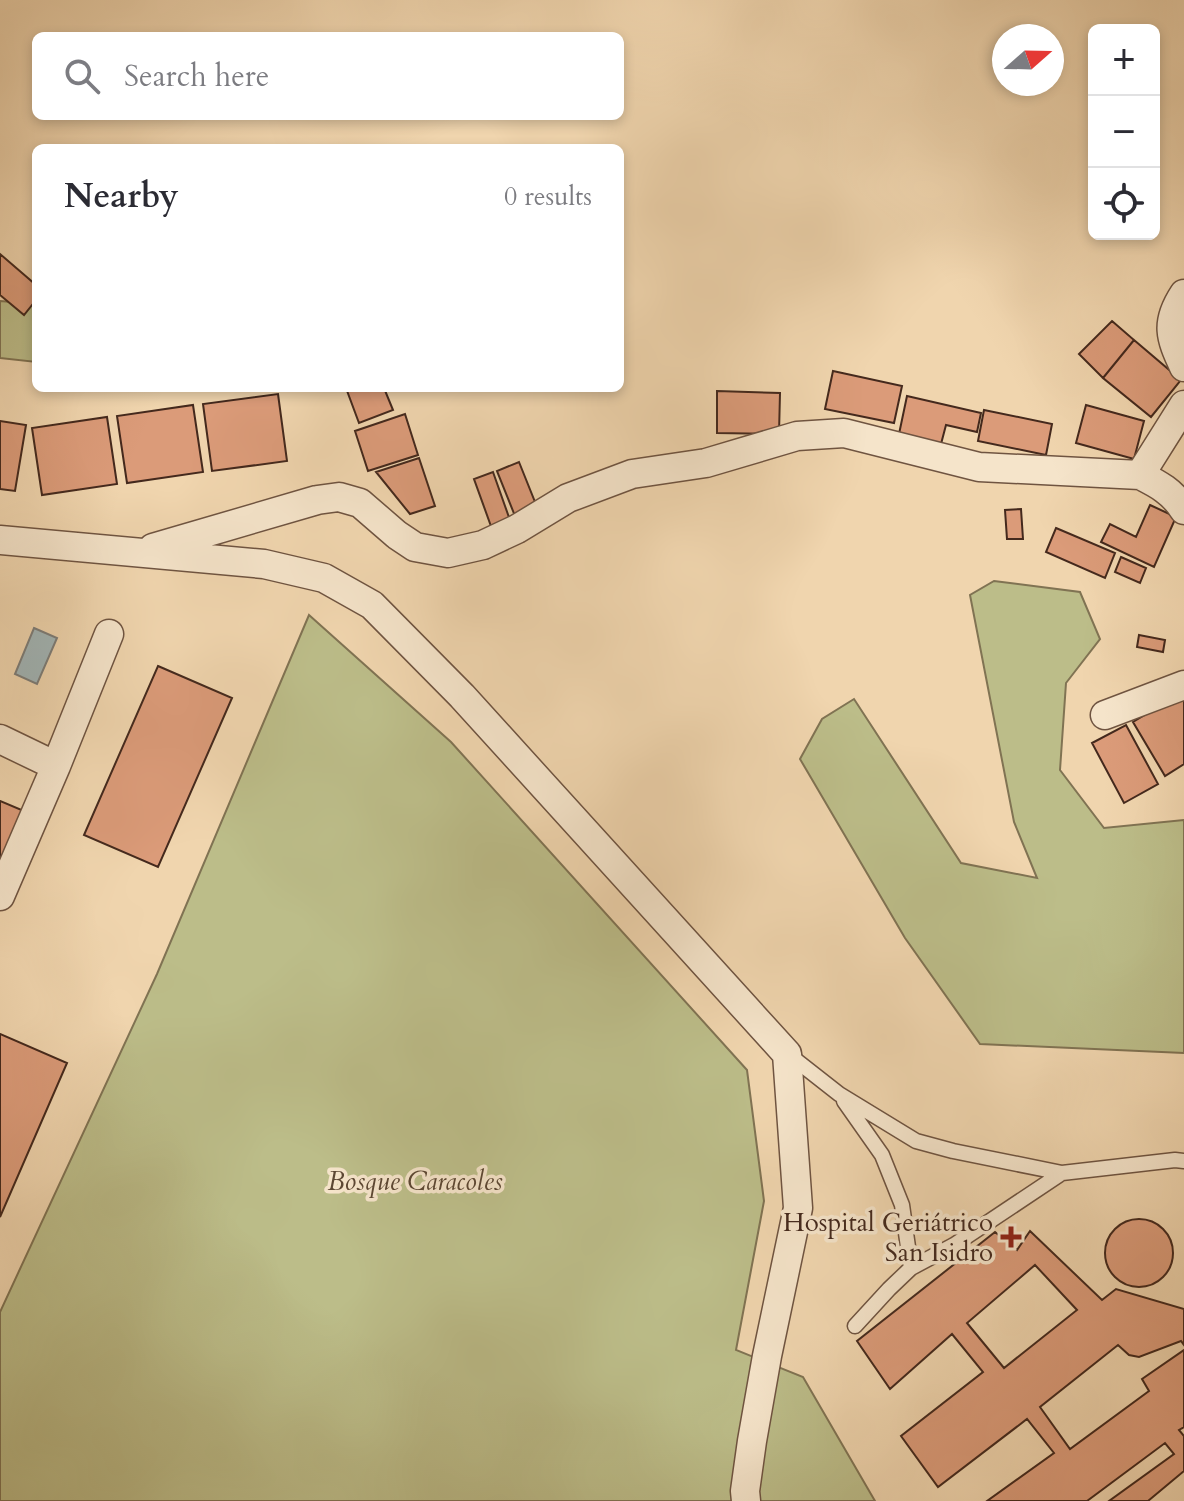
<!DOCTYPE html>
<meta charset="utf-8">
<style>
:root{--surface:#fff;--page:#f2f2f3;--text:#2b2b33;--muted:#7c7c81;--line:#e1e1e2}
body{margin:0;font-family:Cardo,serif;background:var(--page);color:var(--text)}
.controls{position:absolute;right:24px;top:24px;display:grid;overflow:hidden;border-radius:12px;box-shadow:0 4px 12px #0003}
.controls button{width:72px;height:72px;display:grid;place-items:center;padding:0;border:0;border-bottom:2px solid var(--line);background:var(--surface);color:var(--text);font:40px sans-serif}
.compass{position:absolute;left:992px;top:24px;width:72px;height:72px;border-radius:50%;background:var(--surface);box-shadow:0 4px 12px #0003;rotate:70deg}
.list{margin:0;padding:0;list-style:none}
h2{display:flex;justify-content:space-between;align-items:center;height:104px;margin:0;padding:0 32px;font-size:34px}
h2 small{font-size:26px;font-weight:400;color:var(--muted)}
.icon{flex:none;width:44px;height:44px;fill:none;stroke:currentColor;stroke-width:2;stroke-linecap:round;stroke-linejoin:round}
.map{position:relative;flex:none;width:1184px;height:1501px;overflow:hidden}
.search{position:absolute;background:var(--surface);box-shadow:0 4px 12px #0003;left:32px;top:32px;width:592px;height:88px;display:flex;align-items:center;gap:20px;box-sizing:border-box;padding:0 28px;border-radius:12px;color:var(--muted);font-size:30px}
.panel{position:absolute;background:var(--surface);box-shadow:0 4px 12px #0003;left:32px;top:144px;width:592px;height:248px;border-radius:12px}
.map>svg:first-child{display:block}
.green{fill:#bcbd89;stroke:#807353;stroke-width:2}
.water{fill:#a1b5b7;stroke:#7c7d79;stroke-width:2}
.building{fill:#db9b79;stroke:#44291d;stroke-width:2;fill-rule:evenodd}
.lines{fill:none;stroke-linecap:round;stroke-linejoin:round}
.lane-casing{stroke:#6f5441;stroke-width:17}
.street-casing{stroke:#6f5441;stroke-width:31}
.lane{stroke:#f5e4ca;stroke-width:14}
.street{stroke:#f5e4ca;stroke-width:28}
.poi-dot{fill:#8f2418;stroke:#f5e4ca;stroke-width:3}
.labels{text-anchor:middle;stroke-width:7;stroke-linejoin:round;paint-order:stroke}
.park-label{font-size:26px;font-style:italic;fill:#5c4733;stroke:#f5e4ca}
.poi-label{font-size:26px;fill:#44291d;stroke:#f5e4ca;text-anchor:end}
</style>
<div class="map">
<svg width="1184" height="1501" viewBox="0 0 1184 1501">
<rect width="100%" height="100%" fill="#f0d5ae"/>
<filter id="stains"><feTurbulence type="fractalNoise" baseFrequency=".0025" numOctaves="4"/><feColorMatrix values="0 0 0 0 .2 0 0 0 0 .09 0 0 0 0 .02 0 0 0 .5 -.17"/></filter>
<radialGradient id="worn" r=".72"><stop offset=".6" stop-color="#630" stop-opacity="0"/><stop offset="1" stop-color="#630" stop-opacity=".3"/></radialGradient>
<path class="green" d="M0 301 36 304V362L0 358Z
M994 581 1080 592 1100 639 1066 683 1060 770 1104 828 1184 820V1053L980 1044 905 938 800 759 822 719 854 699 961 863 1037 878 1014 822 970 595Z
M309 615 451 742 747 1070 764 1201 736 1350 803 1377 875 1501H0V1312L157 974Z"/>
<path class="water" d="M34 628 57 638 37 684 15 674Z"/>
<path class="building" d="M0 254 36 285V300L24 315 0 295Z
M1112 321 1134 340 1103 378 1079 354Z
M1134 340 1181 380 1151 417 1103 378Z
M833 371 902 386 894 423 825 409Z
M346 388H384L393 410 359 423Z
M717 391 780 393 779 434 717 433Z
M278 394 287 461 212 471 203 404Z
M907 396 981 413 977 432 946 425 941 444 899 434Z
M193 405 203 472 127 483 117 416Z
M1086 405 1144 421 1134 459 1076 443Z
M984 410 1052 424 1046 455 978 441Z
M405 414 418 455 368 471 355 431Z
M107 417 117 484 42 495 32 428Z
M0 421 26 425 15 491 0 489Z
M419 458 435 506 410 514 376 472Z
M519 462 537 507 515 516 497 471Z
M493 472 511 523 492 529 474 479Z
M1150 505 1176 517 1154 567 1101 542 1110 524 1136 537Z
M1021 509 1023 539H1007L1005 510Z
M1056 528 1115 553 1105 578 1046 552Z
M1121 557 1146 568 1140 583 1115 572Z
M1139 635 1165 640 1163 652 1137 647Z
M158 666 232 698 158 867 84 835Z
M1181 693 1184 699V764L1165 776 1133 722Z
M1126 725 1158 784 1124 803 1092 743Z
M0 801 24 811 0 867Z
M0 1034 67 1063 0 1217Z
M1105 1253a34 34 0 1 1 68 0a34 34 0 1 1-68 0Z
M1030 1231 1102 1300 1116 1289 1184 1309V1345L1181 1341 1139 1357 1129 1355 1118 1345 1040 1407 1070 1449 1149 1391 1142 1379 1184 1350V1427L1179 1430 1184 1436V1471L1148 1501H1109L1174 1454 1165 1443 1087 1501H987L1054 1453 1027 1419 938 1487 901 1436 983 1372 952 1334 890 1389 857 1341 995 1232 1017 1250ZM1035 1265 1077 1310 1004 1368 967 1323Z"/>
<g class="lines">
<defs>
<path id="lane" d="M788 1054 839 1094 916 1141 953 1151 1062 1173 1175 1160 1184 1161
M844 1101 882 1155 902 1205 911 1268 889 1289 855 1326
M911 1268 954 1245 1062 1173"/>
<path id="street" d="M1184 294C1165 323 1170 337 1184 367
M1140 475 1184 405
M0 540 264 564 324 578 372 605 462 696 787 1054 798 1208 767 1356 752 1441 745 1491 746 1501
M153 548 317 500 339 497 360 503 397 535 415 547 448 553 483 545 517 529 568 498 632 474 706 463 797 436 844 433 979 467 1140 475C1158 484 1173 492 1184 510
M1105 715 1184 685
M0 739 56 766
M0 896 56 766 109 634"/>
</defs>
<use href="#lane" class="lane-casing"/>
<use href="#street" class="street-casing"/>
<use href="#lane" class="lane"/>
<use href="#street" class="street"/>
</g>
<path class="poi-dot" d="M1007 1225h8v8h8v8h-8v8h-8v-8h-8v-8h8z"/>
<g class="labels">
<g class="park-label">
<text x="415" y="1190">Bosque Caracoles</text>
</g>
<g class="poi-label">
<text x="993" y="1231">Hospital Geriátrico<tspan x="993" dy="30">San Isidro</tspan></text>
</g>
</g>
<rect width="100%" height="100%" filter="url(#stains)"/>
<rect width="100%" height="100%" fill="url(#worn)"/>
</svg>
<div class="controls">
<button>+</button>
<button>−</button>
<button><svg class="icon" aria-label="locate" viewBox="0 0 24 24"><circle cx="12" cy="12" r="6"/><path d="M12 2v4M12 18v4M2 12h4M18 12h4"/></svg></button>
</div>
<svg class="compass" viewBox="-18 -18 36 36"><path d="M0-13l5 13h-10z" fill="#e53935"/><path d="M0 13l5-13h-10z" fill="#7c7c81"/></svg>
<div class="search"><svg class="icon" aria-label="search" viewBox="0 0 24 24"><circle cx="10" cy="10" r="6"/><path d="M15 15l6 6"/></svg>Search here</div>
<section class="panel">
<h2>Nearby<small>0 results</small></h2>
<ul class="list">
</ul>
</section>
</div>
